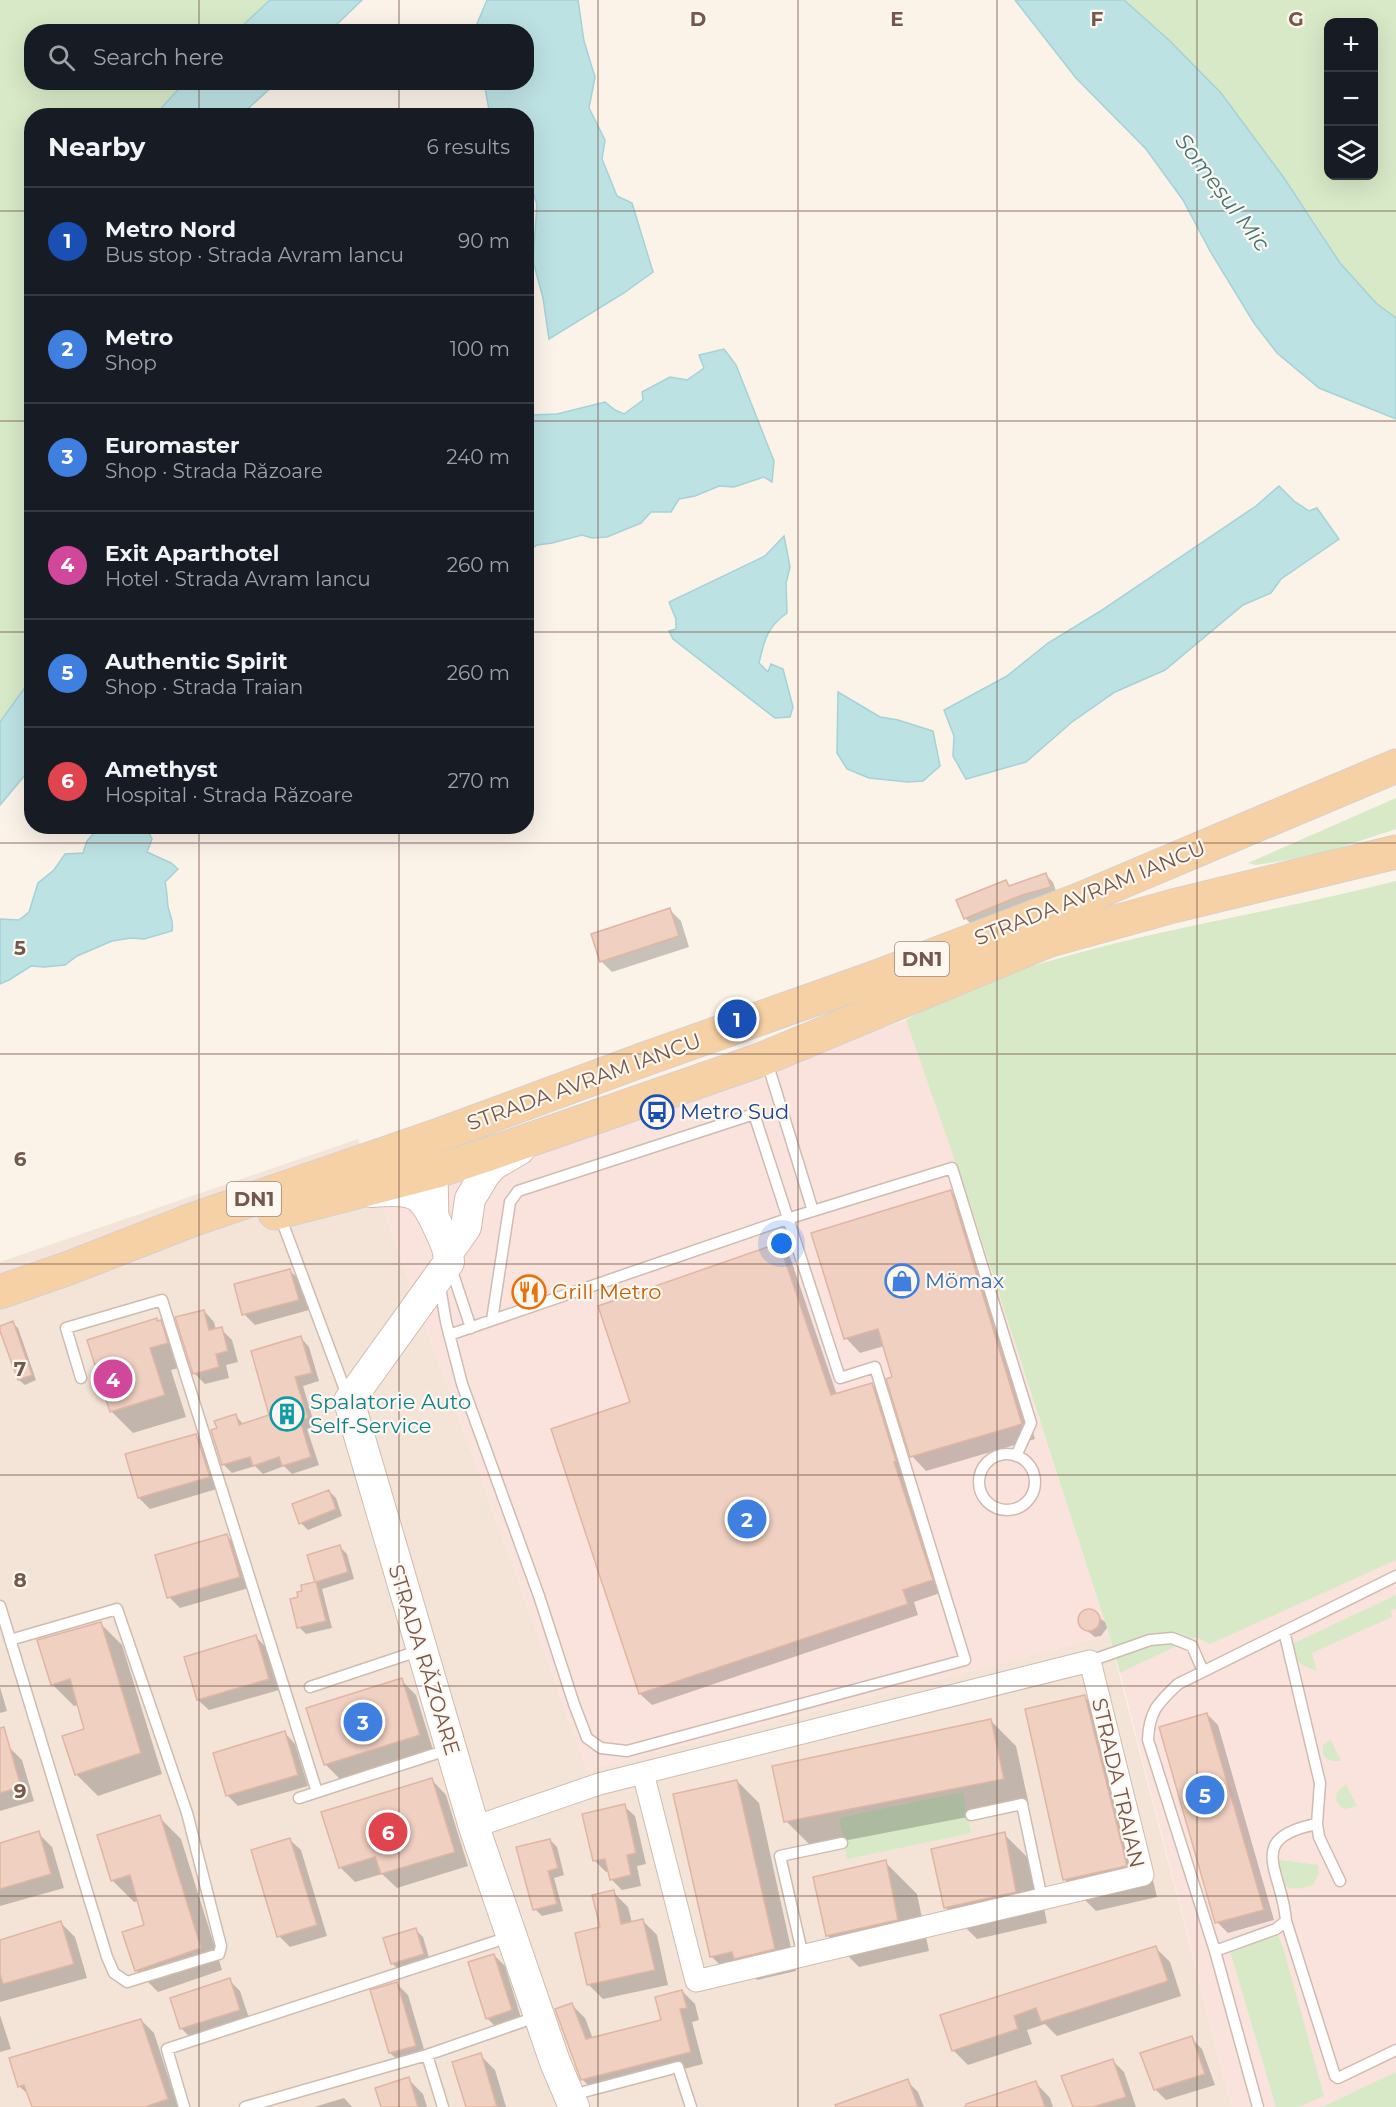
<!DOCTYPE html>
<meta charset="utf-8">
<style>
:root{--surface:#171b24;--page:#242831;--text:#f1f3f6;--muted:#9ea1a6;--line:#363941;--accent:#0b8043}
body{margin:0;font-family:Montserrat,sans-serif;background:var(--page);color:var(--text)}
.controls{position:absolute;right:18px;top:18px;display:grid;overflow:hidden;border-radius:12px;box-shadow:0 6px 24px #0002}
.controls button{width:54px;height:54px;display:grid;place-items:center;padding:0;border:0;border-bottom:2px solid var(--line);background:var(--surface);color:var(--text);font:30px sans-serif}
.you{position:absolute;left:782px;top:1244px;width:21px;height:21px;margin:-15px;border:4px solid #fff;border-radius:50%;background:#1a73e8;box-shadow:0 0 0 9px #1a73e833}
.badge{display:grid;place-items:center;width:39px;height:39px;border-radius:50%;background:var(--accent);color:#fff;font-size:20px;font-weight:700}
.pin{position:absolute;translate:-50% -50%;border:3px solid #fff;box-shadow:0 2px 6px #0006}
.list{margin:0;padding:0;list-style:none}
h2{display:flex;justify-content:space-between;align-items:center;height:78px;margin:0;padding:0 24px;font-size:26px}
h2 small{font-size:20px;font-weight:400;color:var(--muted)}
.list li{display:grid;grid-template-columns:39px 1fr auto;gap:18px;align-items:center;box-sizing:border-box;height:108px;padding:0 24px;border-top:2px solid var(--line)}
.list b{display:block;font-size:22px;white-space:nowrap}
.list p{margin:0;font-size:20px;white-space:nowrap;color:var(--muted)}
.list em{font-size:20px;font-style:normal;color:var(--muted)}
.icon{flex:none;width:33px;height:33px;fill:none;stroke:currentColor;stroke-width:2;stroke-linecap:round;stroke-linejoin:round}
.map{position:relative;flex:none;width:1396px;height:2107px;overflow:hidden}
.search{position:absolute;background:var(--surface);box-shadow:0 6px 24px #0002;left:24px;top:24px;width:510px;height:66px;display:flex;align-items:center;gap:15px;box-sizing:border-box;padding:0 21px;border-radius:24px;color:var(--muted);font-size:22px}
.panel{position:absolute;background:var(--surface);box-shadow:0 6px 24px #0002;left:24px;top:108px;width:510px;height:726px;border-radius:24px}
.map>svg:first-child{display:block}
.residential{fill:#f3e4d7}
.commercial{fill:#fbe3dd}
.green{fill:#d8e9c7;fill-rule:evenodd}
.water{fill:#bde2e4;stroke:#a4d2d6;stroke-width:1.5}
.shadow{fill:#0003}
.building{fill:#f0d0c1;stroke:#e1b5a3;stroke-width:1.5}
.lines{fill:none;stroke-linecap:round;stroke-linejoin:round}
.lane-casing{stroke:#cfbcb1;stroke-width:13}
.street-casing{stroke:#cfbcb1;stroke-width:23}
.secondary-casing{stroke:#d2bbaf;stroke-width:32}
.primary-casing{stroke:#d8d0cd;stroke-width:35}
.lane{stroke:#fff;stroke-width:10}
.street{stroke:#fff;stroke-width:21}
.secondary{stroke:#fff;stroke-width:30}
.primary{stroke:#f6d1a5;stroke-width:33}
.grid{fill:none;stroke:#75584d;stroke-width:1.5;stroke-opacity:0.55}
.labels{text-anchor:middle;stroke-width:4.5;stroke-linejoin:round;paint-order:stroke}
.shield{fill:#fef7ef;stroke:#9e887e;stroke-width:1.5}
.shield-label{font-size:20px;font-weight:bold;fill:#75584d}
.street-label{font-size:21px;fill:#75584d;stroke:#fef7ef}
.transit-label{font-size:21px;fill:#164399;stroke:#fef7ef;text-anchor:start}
.shop-label{font-size:21px;fill:#366cbe;stroke:#fef7ef;text-anchor:start}
.food-label{font-size:21px;fill:#c56008;stroke:#fef7ef;text-anchor:start}
.culture-label{font-size:21px;fill:#0d838f;stroke:#fef7ef;text-anchor:start}
.water-label{font-size:22px;font-style:italic;fill:#427578;stroke:#fef7ef}
.grid-label{font-size:20px;text-anchor:middle;font-weight:bold;fill:#75584d;stroke:#fef7ef;stroke-width:4.5;stroke-linejoin:round;paint-order:stroke}
</style>
<div class="map">
<svg width="1396" height="2107" viewBox="0 0 1396 2107">
<rect width="100%" height="100%" fill="#fbf2e8"/>
<path class="residential" d="M358 1139 587 1770 1109 1635 1232 2107H0V1262Z"/>
<path class="commercial" d="M906 1020 918 1043 1109 1635 587 1770 382 1205Z
M1396 1542V2107H1232L1120 1673Z"/>
<path class="green" d="M0 0H270L237 31 32 32V82L184 83 155 115 32 116 31 679 0 722Z
M1124 0H1396V318L1376 303 1340 263 1313 220 1170 41ZM1328 22H1374V176H1328Z
M1396 798V829L1317 855 1256 865 1248 863Z
M1396 881V1560L1210 1644 1196 1637 1120 1673 1111 1641 971 1207 906 1020C955 990 1015 970 1071 955 1178 925 1288 909 1396 881Z
M1396 1595V1609L1391 1610 1392 1617 1312 1653 1317 1671C1302 1666 1291 1661 1294 1643Z
M1330 1740H1331L1341 1761C1329 1762 1321 1759 1323 1745Z
M1346 1784 1357 1806 1346 1809 1341 1807 1336 1800 1337 1792Z
M963 1792 971 1833 847 1859 839 1818Z
M1273 1859 1318 1865 1319 1874 1313 1885C1283 1894 1280 1886 1273 1859Z
M1276 1929 1285 1954 1324 2096 1298 2107H1276L1228 1944Z
M1396 2072V2107H1322Z"/>
<path class="water" d="M270 0H362L330 31H237Z
M487 0H578L584 41 595 77 589 108 605 140 602 159 617 196 632 203 653 272 624 293 549 339 543 298 533 261 537 204 527 176 526 116 490 115 484 83 526 82V32L474 31Z
M1015 0H1124L1170 41 1221 93 1284 178 1340 263 1376 303 1396 318V419L1319 388 1277 353 1254 323 1210 251 1183 200 1146 149 1076 78Z
M184 83V82L276 83 241 115H155Z
M724 349 736 365 774 461 772 482 764 477 734 487 719 486 695 496 679 499 671 512H651L641 523 607 537 592 538 582 535 552 543 537 545 527 552 526 423 532 415 557 414 605 402 615 410 624 414 643 400 642 392 670 377 687 380 704 368 699 355Z
M1279 486 1294 501 1309 511 1317 508 1339 539 1281 579 1271 593 1243 605 1165 670 1115 692 1072 722 1026 762 966 779 953 756 954 736 944 710 1007 676 1048 643 1099 612 1256 506Z
M784 536 790 567 786 583 787 613C767 627 764 641 759 663L768 672 771 664 783 669 793 707 790 717 775 718 673 639 669 631 676 629V619L669 602 765 556Z
M31 679V768L0 805V722Z
M838 692 880 717 898 720 933 731 940 766 923 781 908 782 869 778 847 769 837 753Z
M100 826 146 827 152 839 147 852 171 863 178 869 165 882C167 890 167 898 168 907 170 916 174 921 172 931L144 939 131 938 112 941 77 956 65 965 44 967 31 966 9 980 0 984V919L19 920 29 912 38 883 54 870 65 854 83 853 87 841Z"/>
<path class="shadow" d="M1046 875 1053 882 1057 894 972 925 965 918 1006 881 1011 887Z
M670 910 681 921 689 947 612 972 601 961Z
M950 1191 965 1206 1035 1439 926 1471 912 1456 894 1378 884 1346 860 1353 846 1338Z
M779 1245 790 1257 837 1395 872 1384 883 1396 943 1592 914 1602 918 1615 652 1705 640 1694 553 1430 632 1403Z
M290 1271 301 1281 309 1310 255 1325 244 1314Z
M204 1311 214 1322 216 1330 221 1329 232 1340 238 1362 226 1365 229 1378 205 1384 194 1373Z
M156 1320 182 1344 189 1365 171 1370 186 1417 133 1433 111 1411Z
M13 1323 18 1328 36 1380 25 1385 19 1380 0 1327Z
M301 1338 309 1347 319 1381 303 1386 315 1426 307 1429 319 1465 292 1474 284 1466 263 1474 255 1466 232 1473 223 1464 219 1429 235 1415 244 1425 270 1416Z
M196 1436 207 1446 220 1488 150 1509 139 1498 127 1455Z
M329 1491 336 1498 342 1516 308 1530 301 1523Z
M226 1535 237 1546 249 1588 180 1608 169 1597Z
M340 1547 347 1554 354 1579 322 1589 332 1628 306 1634 299 1627 300 1598 304 1592 303 1586 317 1583 309 1556Z
M1089 1610 1105 1622 1107 1628 1101 1636 1095 1637 1082 1627 1079 1617 1083 1612Z
M100 1623 122 1645 162 1774 98 1796 76 1774 86 1730 79 1705 74 1706 52 1684Z
M256 1637 267 1648 279 1690 209 1710 198 1700Z
M401 1680 416 1695 433 1750 340 1779 325 1764Z
M0 1687 7 1711 0 1713Z
M1085 1697 1117 1729 1157 1897 1096 1911 1064 1879Z
M1207 1714 1218 1725 1274 1920 1228 1933 1217 1922Z
M990 1720 1016 1746 1029 1805 812 1847 786 1821Z
M285 1733 295 1744 308 1786 238 1806 227 1795Z
M8 1746 22 1760 34 1801 0 1811V1749Z
M432 1780 446 1795 468 1866 397 1888 382 1874 355 1882 340 1867Z
M737 1781 759 1803 796 1971 757 1980 752 1974 734 1979 712 1957 675 1795Z
M624 1806 635 1816 646 1864 637 1866 641 1886 622 1890 611 1879 609 1871 606 1872 595 1861Z
M159 1817 181 1839 222 1970 158 1992 136 1970 146 1926 139 1901 134 1902 112 1880Z
M38 1833 52 1847 64 1888 0 1906V1845Z
M1004 1834 1036 1866 1047 1923 977 1939 945 1907Z
M290 1840 301 1850 327 1936 290 1947 279 1936Z
M550 1840 557 1847 564 1875 554 1878 563 1911 542 1916 535 1909Z
M885 1862 917 1894 929 1951 859 1967 827 1935Z
M613 1892 628 1907 632 1923 643 1921 657 1935 668 1985 603 1999 589 1985 577 1934 602 1928Z
M61 1923 75 1937 87 1978 0 2002V1941Z
M416 1930 423 1937 430 1961 399 1970 392 1963Z
M1155 1947 1170 1962 1181 1996 1057 2036 1045 2024 1027 2030 1032 2044 968 2065 953 2050 942 2016Z
M494 1955 505 1966 522 2021 498 2029 487 2018Z
M229 1980 240 1991 250 2021 192 2039 181 2028Z
M397 1984 408 1995 426 2056 401 2063 390 2053Z
M682 1991 695 2004 699 2020 692 2022 703 2064 595 2092 582 2079 572 2005 585 2018 593 2039 663 2021Z
M0 2015 11 2049 0 2052Z
M141 2020 154 2033 178 2107H33L30 2096 19 2086Z
M1191 2038 1202 2049 1215 2085 1166 2100 1155 2089Z
M480 2055 495 2070 506 2107H467Z
M1113 2061 1124 2072 1136 2107H1075Z
M408 2079 423 2094 427 2107H383Z
M907 2081 918 2092 924 2107H871Z
M1036 2083 1050 2098 1053 2107H962Z
M344 2098 352 2107H314Z"/>
<path class="building" d="M1046 873 1051 887 1022 895 964 919 956 900 1006 880 1009 886Z
M670 908 679 936 600 962 591 934Z
M951 1190 1022 1424 910 1457 886 1379 892 1377 878 1329 844 1339 811 1233Z
M779 1243 831 1395 872 1383 896 1461 894 1462 933 1580 903 1590 908 1604 639 1694 551 1429 630 1402 598 1306Z
M290 1269 299 1300 242 1315 234 1284Z
M204 1310 209 1330 222 1327 228 1351 216 1354 219 1367 193 1374 175 1317Z
M157 1318V1321L161 1320 168 1343 150 1348 165 1395 110 1412 87 1340Z
M13 1321 32 1375 18 1380 0 1331V1326Z
M301 1336 312 1373 295 1377 308 1418 300 1420 311 1457 282 1466 279 1457 253 1466 250 1457 222 1465 211 1430 217 1428 214 1421 236 1414 239 1425 269 1415 251 1351Z
M196 1434 210 1477 138 1498 125 1454Z
M329 1490 336 1509 299 1524 292 1504Z
M227 1534 240 1577 167 1598 155 1555Z
M340 1545 348 1572 316 1582 326 1621 297 1628 290 1599 298 1597 297 1592 302 1591 301 1585 315 1582 307 1555Z
M1078 1620a11 11 0 1 1 22 0a11 11 0 1 1-22 0Z
M101 1622 141 1753 75 1775 62 1736 84 1729 70 1679 51 1685 37 1640Z
M256 1635 269 1679 197 1700 184 1657Z
M402 1678 420 1735 324 1765 306 1708Z
M1085 1695 1127 1866 1063 1880 1025 1709Z
M1207 1713 1264 1910 1215 1923 1159 1727Z
M991 1719 1004 1779 784 1822 772 1766Z
M4 1727 21 1787 0 1793V1728Z
M285 1731 298 1775 226 1796 213 1753Z
M432 1778 455 1852 381 1874 375 1857 339 1868 321 1812Z
M737 1780 775 1949 734 1959 732 1952 710 1957 673 1794Z
M625 1804 636 1853 627 1855 631 1875 610 1880 605 1859 593 1861 582 1814Z
M160 1815 201 1948 135 1971 122 1932 144 1925 130 1875 111 1881 97 1835Z
M39 1831 51 1874 0 1889V1843Z
M1005 1832 1016 1892 944 1908 931 1849Z
M290 1838 317 1925 277 1937 251 1850Z
M550 1839 558 1868 548 1871 557 1904 533 1910 516 1847Z
M886 1860 898 1920 826 1936 813 1877Z
M614 1890 621 1924 643 1919 655 1970 587 1985 575 1933 600 1927 592 1895Z
M61 1921 74 1964 3 1984 0 1974V1940Z
M416 1928 424 1954 391 1964 383 1938Z
M1156 1946 1168 1981 1041 2022 1036 2008 1014 2016 1018 2029 952 2051 940 2015Z
M494 1954 512 2010 486 2019 468 1962Z
M230 1978 240 2010 180 2029 170 1998Z
M397 1982 416 2046 389 2053 370 1990Z
M682 1990 687 2008 680 2009 691 2052 581 2080 555 2009 572 2003 586 2039 661 2020 655 1997Z
M141 2019 168 2099 145 2107H32L24 2085 18 2087 9 2058Z
M1192 2036 1205 2074 1154 2090 1140 2053Z
M481 2053 497 2107H466L452 2062Z
M1113 2059 1126 2097 1093 2107H1073L1061 2076Z
M409 2077 418 2107H381L375 2088Z
M908 2079 918 2107H836L835 2105Z
M1036 2081 1045 2107H966V2104Z"/>
<g class="lines">
<defs>
<path id="lane" d="M767 1062 813 1211
M280 1216 348 1398
M451 1268 471 1328
M440 1287 446 1322 462 1384 539 1596 574 1704 587 1738 601 1748 627 1751 965 1660 875 1367 840 1378 754 1114 518 1191 510 1202 492 1320
M449 1335 787 1219 952 1168 1031 1423 1016 1456
M81 1378 66 1328 162 1300 317 1792
M979 1482a28 28 0 1 1 56 0a28 28 0 1 1-56 0Z
M0 1606C35 1723 71 1840 107 1957L114 1973 127 1982 219 1954 221 1946 187 1813 117 1609 10 1640
M1284 1631 1320 1783 1317 1824 1319 1837 1340 1881
M1090 1661 1150 1640 1172 1638 1192 1646 1203 1671
M310 1687 421 1650
M299 1798 450 1749
M971 1815 1022 1804 1042 1899
M1317 1824C1243 1838 1283 1872 1286 1921L1335 2076 1338 2078 1396 2050
M1215 1951 1276 1929 1286 1921
M803 1956 780 1856 842 1843
M427 2055 443 2107
M572 2095 678 2067 691 2107
M184 2107 167 2049 509 1937
M245 2107 427 2055 539 2016
M1258 2107 1215 1951 1148 1740C1149 1711 1158 1703 1178 1684L1396 1576"/>
<path id="street" d="M437 1171 438 1224
M474 1827 599 1784 1090 1661 1143 1875 696 1981 643 1773"/>
<path id="secondary" d="M372 1192C416 1188 423 1192 440 1231 445 1242 449 1250 449 1262L349 1401 474 1827 555 2062 574 2107
M449 1251 466 1227 470 1199 485 1174 493 1165 519 1150"/>
<path id="primary" d="M275 1213 437 1171 486 1155 760 1060 1047 941 1173 906 1396 852
M0 1292 69 1268 192 1220 442 1134 645 1059 871 979 1081 899 1396 766"/>
</defs>
<use href="#lane" class="lane-casing"/>
<use href="#street" class="street-casing"/>
<use href="#secondary" class="secondary-casing"/>
<use href="#primary" class="primary-casing"/>
<use href="#lane" class="lane"/>
<use href="#street" class="street"/>
<use href="#secondary" class="secondary"/>
<use href="#primary" class="primary"/>
</g>
<path class="grid" d="M199 0V32M399 0V32M598 0V2107M798 0V2107M997 0V2107M1197 0V2107M199 82V116M399 82V116M0 211H32M526 211H1396M0 421H32M526 421H1396M0 632H32M526 632H1396M199 826V2107M399 826V2107M0 843H1396M0 1054H1396M0 1264H1396M0 1475H1396M0 1686H1396M0 1896H1396"/>
<defs>
<symbol id="bus-ring" viewBox="-11 -11 22 22"><circle r="9.5" fill="#fef7ef" stroke="#1a4fb4" stroke-width="1.5"/><path d="M-5-6H5V4H4V6H2V4H-2V6H-4V4H-5ZM-3.5-4V0h7V-4ZM-3.5 1.2v1.5H-2V1.2ZM2 1.2v1.5H3.5V1.2Z" fill="#1a4fb4"/></symbol>
<symbol id="shop-ring" viewBox="-11 -11 22 22"><circle r="9.5" fill="#fef7ef" stroke="#3f7fe0" stroke-width="1.5"/><path d="M-5-2.5h2.3a2.7 3.5 0 0 1 5.4 0H5L5.5 6h-11ZM-1.5-2.5h3a1.5 2.3 0 0 0-3 0Z" fill="#3f7fe0"/></symbol>
<symbol id="restaurant-ring" viewBox="-11 -11 22 22"><circle r="9.5" fill="#fef7ef" stroke="#e8710a" stroke-width="1.5"/><path d="M-5-6h1v4h1v-4h1v4h1v-4h1v5L-1.5 .5V6h-2V.5L-5-1ZM5-6V6H3V1.5H1.5Q1.5-4 5-6Z" fill="#e8710a"/></symbol>
<symbol id="building-ring" viewBox="-11 -11 22 22"><circle r="9.5" fill="#fef7ef" stroke="#0f9aa8" stroke-width="1.5"/><path d="M-4-6H4V6H1V3H-1V6H-4ZM-2.5-4.3h1.7v1.8h-1.7ZM.8-4.3h1.7v1.8H.8ZM-2.5-1h1.7V.8h-1.7ZM.8-1h1.7V.8H.8Z" fill="#0f9aa8"/></symbol>
</defs>
<g fill-rule="evenodd">
<use href="#bus-ring" x="638" y="1093" width="38" height="38"/>
<use href="#shop-ring" x="883" y="1262" width="38" height="38"/>
<use href="#restaurant-ring" x="510" y="1273" width="38" height="38"/>
<use href="#building-ring" x="268" y="1395" width="38" height="38"/>
</g>
<g class="labels">
<g class="shield">
<rect x="895" y="942" width="54" height="34" rx="4.5"/>
<rect x="227" y="1182" width="54" height="34" rx="4.5"/>
</g>
<g class="shield-label">
<text x="922" y="966">DN1</text>
<text x="254" y="1206">DN1</text>
</g>
<g class="street-label">
<text transform="translate(1090 893) rotate(-22)" y="7">STRADA AVRAM IANCU</text>
<text transform="translate(584 1082) rotate(-20)" y="7">STRADA AVRAM IANCU</text>
<text transform="translate(424 1660) rotate(73)" y="7">STRADA RĂZOARE</text>
<text transform="translate(1118 1783) rotate(77)" y="7">STRADA TRAIAN</text>
</g>
<g class="transit-label">
<text x="680" y="1119">Metro Sud</text>
</g>
<g class="shop-label">
<text x="925" y="1288">Mömax</text>
</g>
<g class="food-label">
<text x="552" y="1299">Grill Metro</text>
</g>
<g class="culture-label">
<text x="310" y="1409">Spalatorie Auto<tspan x="310" dy="24">Self-Service</tspan></text>
</g>
<g class="water-label">
<text transform="translate(1223 192) rotate(53)" y="8">Someșul Mic</text>
</g>
</g>
<g class="grid-label">
<text x="698" y="26">D</text>
<text x="897" y="26">E</text>
<text x="1097" y="26">F</text>
<text x="1296" y="26">G</text>
<text x="20" y="955">5</text>
<text x="20" y="1166">6</text>
<text x="20" y="1376">7</text>
<text x="20" y="1587">8</text>
<text x="20" y="1798">9</text>
</g>
</svg>
<div class="controls">
<button>+</button>
<button>−</button>
<button><svg class="icon" aria-label="layers" viewBox="0 0 24 24"><path d="M12 4l9 5-9 5-9-5zM3 14l9 5 9-5"/></svg></button>
</div>
<div class="you"></div>
<div class="pin badge" style="left:737px;top:1019px;background:#1a4fb4">1</div>
<div class="pin badge" style="left:747px;top:1519px;background:#3f7fe0">2</div>
<div class="pin badge" style="left:363px;top:1722px;background:#3f7fe0">3</div>
<div class="pin badge" style="left:113px;top:1379px;background:#d1479c">4</div>
<div class="pin badge" style="left:1205px;top:1795px;background:#3f7fe0">5</div>
<div class="pin badge" style="left:388px;top:1832px;background:#e0444e">6</div>
<div class="search"><svg class="icon" aria-label="search" viewBox="0 0 24 24"><circle cx="10" cy="10" r="6"/><path d="M15 15l6 6"/></svg>Search here</div>
<section class="panel">
<h2>Nearby<small>6 results</small></h2>
<ul class="list">
<li><span class="badge" style="background:#1a4fb4">1</span><div><b>Metro Nord</b><p>Bus stop · Strada Avram Iancu</p></div><em>90 m</em></li>
<li><span class="badge" style="background:#3f7fe0">2</span><div><b>Metro</b><p>Shop</p></div><em>100 m</em></li>
<li><span class="badge" style="background:#3f7fe0">3</span><div><b>Euromaster</b><p>Shop · Strada Răzoare</p></div><em>240 m</em></li>
<li><span class="badge" style="background:#d1479c">4</span><div><b>Exit Aparthotel</b><p>Hotel · Strada Avram Iancu</p></div><em>260 m</em></li>
<li><span class="badge" style="background:#3f7fe0">5</span><div><b>Authentic Spirit</b><p>Shop · Strada Traian</p></div><em>260 m</em></li>
<li><span class="badge" style="background:#e0444e">6</span><div><b>Amethyst</b><p>Hospital · Strada Răzoare</p></div><em>270 m</em></li>
</ul>
</section>
</div>
